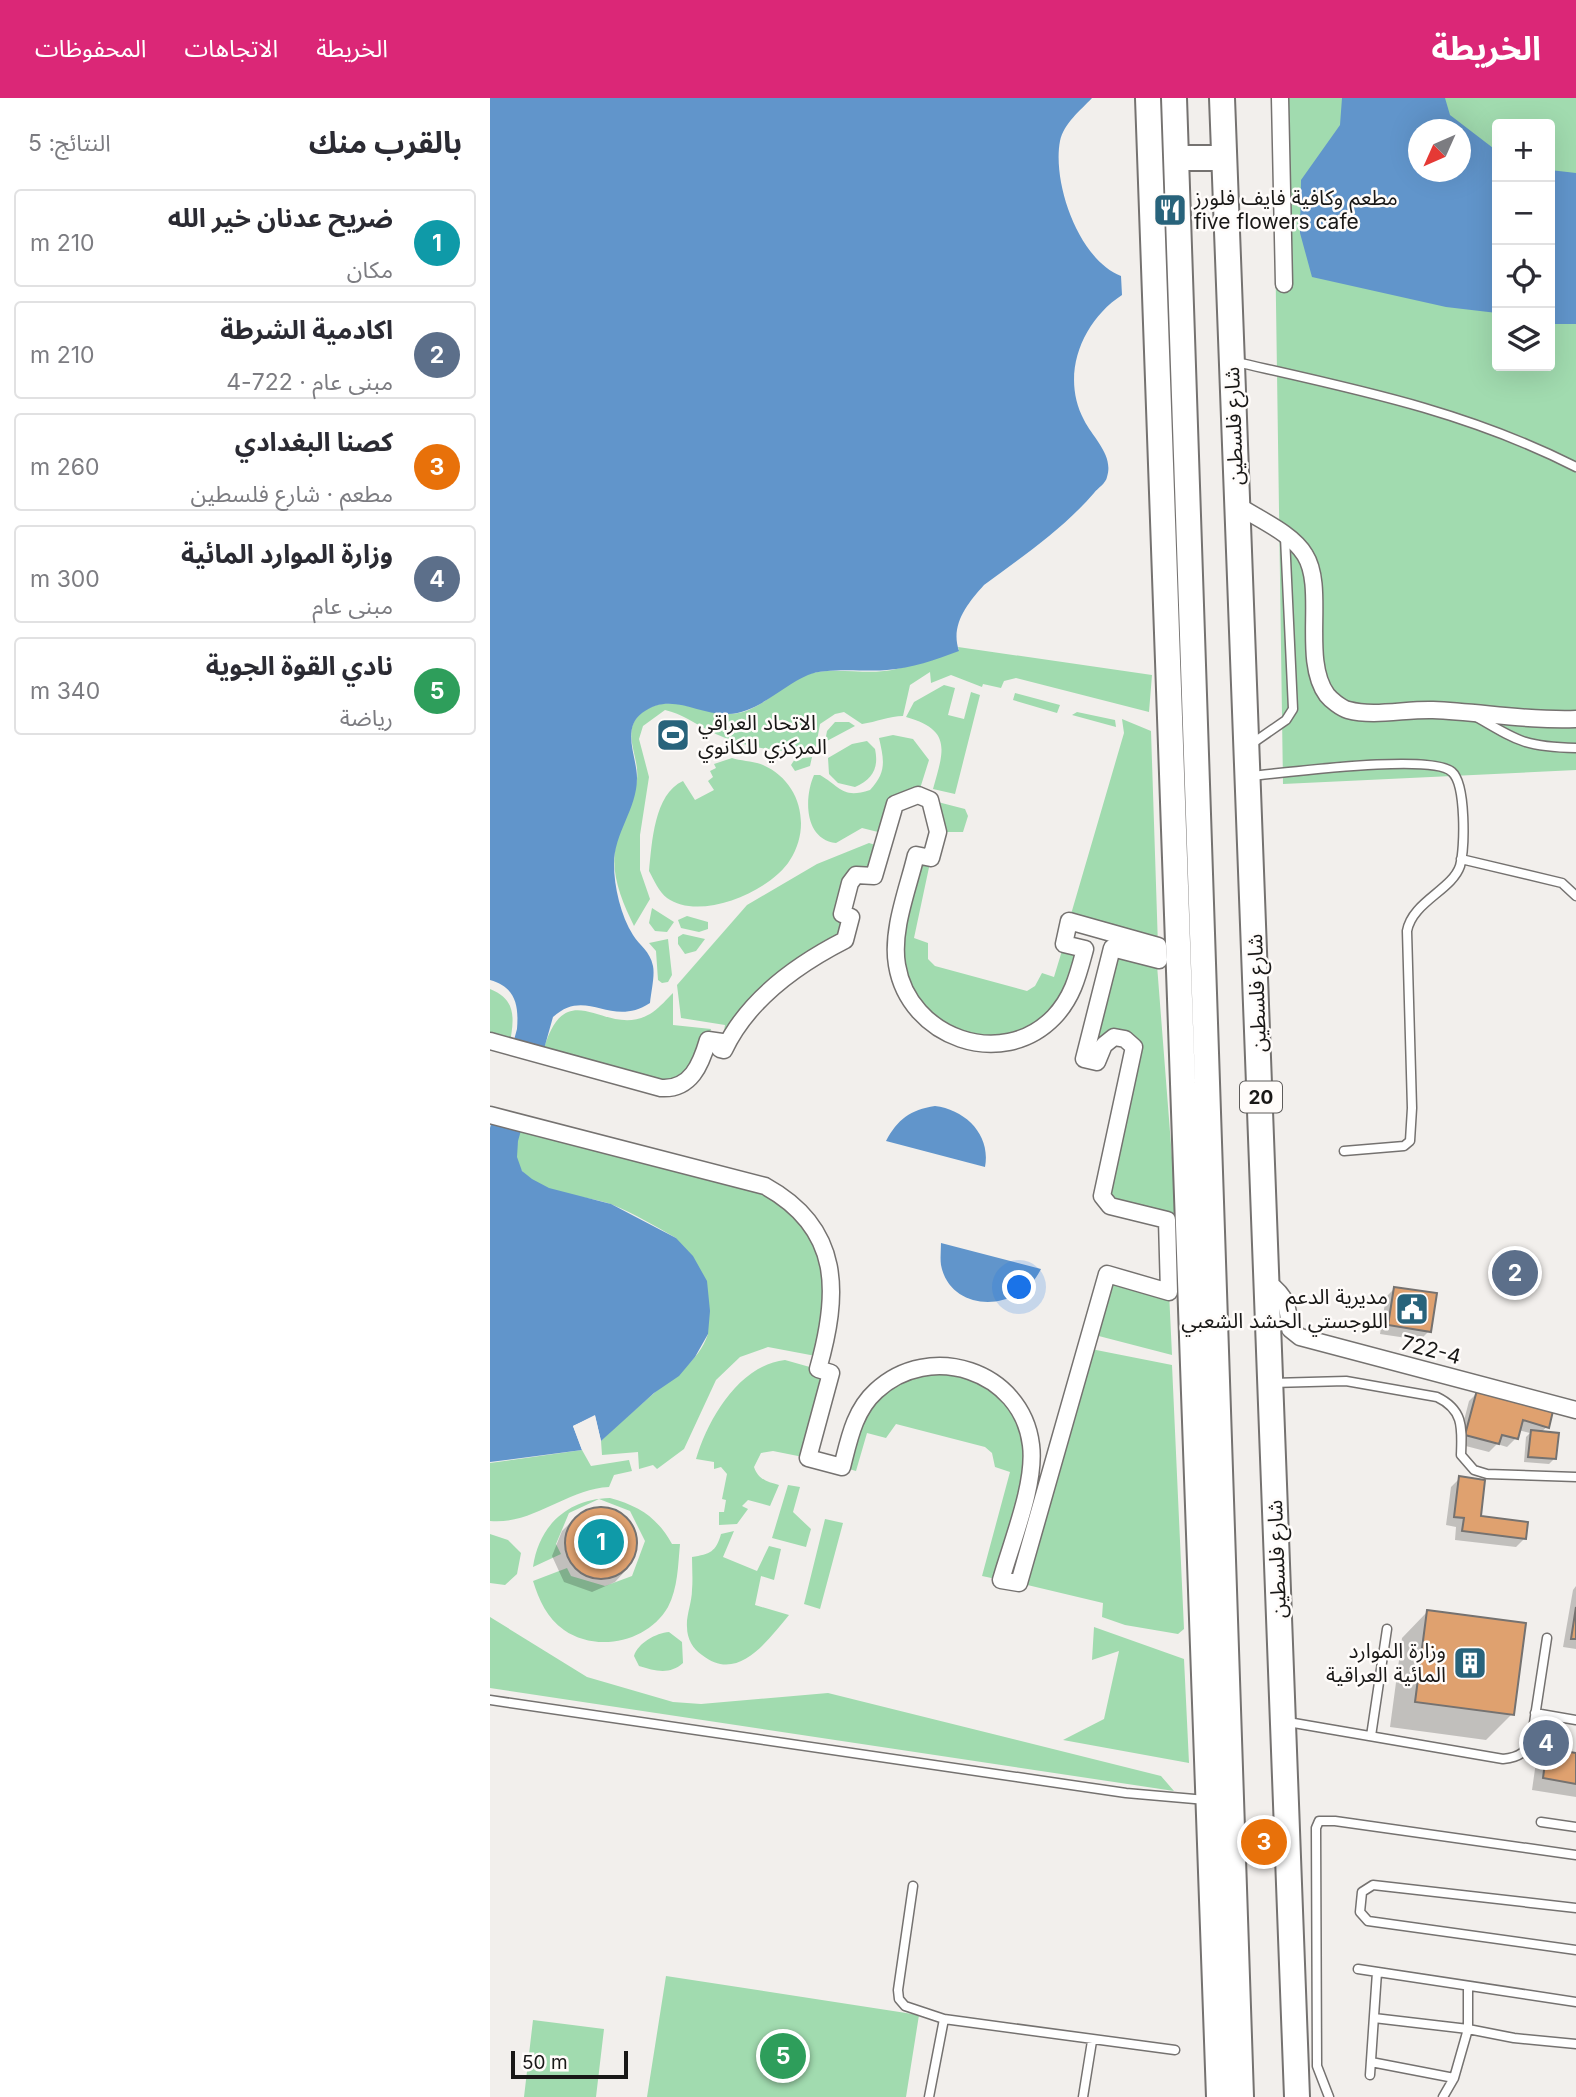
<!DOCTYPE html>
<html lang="ar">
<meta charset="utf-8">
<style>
:root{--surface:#fff;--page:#f7f7f7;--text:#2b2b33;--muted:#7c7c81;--line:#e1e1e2;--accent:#db2777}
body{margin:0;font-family:Inter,"Noto Sans Arabic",sans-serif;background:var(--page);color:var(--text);direction:rtl}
.controls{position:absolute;right:21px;top:21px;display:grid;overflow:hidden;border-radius:7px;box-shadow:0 7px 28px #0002}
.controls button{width:63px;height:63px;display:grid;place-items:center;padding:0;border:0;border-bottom:2px solid var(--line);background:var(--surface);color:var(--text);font:35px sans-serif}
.compass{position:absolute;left:918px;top:21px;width:63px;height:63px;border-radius:50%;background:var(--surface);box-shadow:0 7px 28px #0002;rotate:225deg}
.scale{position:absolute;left:21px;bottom:18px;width:117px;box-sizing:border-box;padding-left:7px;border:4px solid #191817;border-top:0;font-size:19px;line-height:24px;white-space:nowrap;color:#191817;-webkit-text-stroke:5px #fffcfa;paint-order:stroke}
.you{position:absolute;left:530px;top:1190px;width:24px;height:24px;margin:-18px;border:5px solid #fff;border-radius:50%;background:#1a73e8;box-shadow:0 0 0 10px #1a73e833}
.badge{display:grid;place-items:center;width:46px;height:46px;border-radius:50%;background:var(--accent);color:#fff;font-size:23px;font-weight:700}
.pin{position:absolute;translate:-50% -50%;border:4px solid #fff;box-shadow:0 2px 7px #0006}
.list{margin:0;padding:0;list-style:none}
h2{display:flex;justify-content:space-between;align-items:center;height:91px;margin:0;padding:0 28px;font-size:30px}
h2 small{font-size:23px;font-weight:400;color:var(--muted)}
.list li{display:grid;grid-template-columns:46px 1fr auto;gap:21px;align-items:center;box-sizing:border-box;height:98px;margin:0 14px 14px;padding:0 14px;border:2px solid var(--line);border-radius:7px}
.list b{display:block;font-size:26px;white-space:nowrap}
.list p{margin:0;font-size:23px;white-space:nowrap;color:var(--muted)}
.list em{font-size:23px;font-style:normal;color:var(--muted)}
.icon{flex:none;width:38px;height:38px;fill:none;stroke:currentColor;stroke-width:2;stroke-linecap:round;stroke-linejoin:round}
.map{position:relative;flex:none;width:1086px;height:1999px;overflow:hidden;direction:ltr}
header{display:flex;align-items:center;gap:42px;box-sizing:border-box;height:98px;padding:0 35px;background:var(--accent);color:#fff}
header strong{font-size:33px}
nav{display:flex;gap:38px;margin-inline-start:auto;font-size:24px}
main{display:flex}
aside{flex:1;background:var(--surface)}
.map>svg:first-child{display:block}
.green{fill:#a1dbaf;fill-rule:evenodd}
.water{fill:#6195cb;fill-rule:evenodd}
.pier{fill:#f2efec}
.shadow{fill:#0003}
.building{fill:#dfa16f;stroke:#757270;stroke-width:2}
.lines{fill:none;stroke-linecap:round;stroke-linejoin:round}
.lane-casing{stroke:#757270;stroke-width:11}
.street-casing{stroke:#757270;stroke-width:19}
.primary-casing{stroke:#757270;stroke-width:28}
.lane{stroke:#fff;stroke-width:8}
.street{stroke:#fff;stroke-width:16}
.primary{stroke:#fff;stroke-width:24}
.labels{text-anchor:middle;stroke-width:5;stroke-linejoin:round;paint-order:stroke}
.shield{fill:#fffcfa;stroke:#5e5c5b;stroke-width:2}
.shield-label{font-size:19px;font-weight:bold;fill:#191817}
.poi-label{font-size:21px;fill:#191817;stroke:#fffcfa;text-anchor:start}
.street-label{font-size:21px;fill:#191817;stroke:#fffcfa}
</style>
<header>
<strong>الخريطة</strong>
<nav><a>الخريطة</a><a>الاتجاهات</a><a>المحفوظات</a></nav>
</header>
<main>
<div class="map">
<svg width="1086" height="1999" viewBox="0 0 1086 1999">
<rect width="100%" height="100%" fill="#f2efec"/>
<path class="green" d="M783 0H1086V672L793 686ZM1007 26H1060V268H1007ZM928 32H970V74H928Z
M468 549 662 577 659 614 526 580 514 583 511 590 493 586 492 589 461 577 441 585 440 574 420 587 413 618C400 618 386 624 372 626L354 614 345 616 330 626 325 654 304 653 299 648 294 653C268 651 243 645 220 633 204 625 192 616 175 612L153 628 149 641 159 679 150 737V772L160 801 144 828C130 799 117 769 129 736 135 719 145 699 147 681 150 659 130 633 151 615 184 589 217 624 253 614 278 607 297 580 322 575 348 569 376 577 402 572 425 567 447 559 469 552Z
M454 587 465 590 458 617 474 621 481 594 490 597 465 696 443 691C454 652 462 632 416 619L424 604Z
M525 595 570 607 567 615 523 602Z
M587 614 625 622 626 629 582 617Z
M632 621 661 633 668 848 579 823 634 635Z
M345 624H359L365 628 335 644 337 633Z
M172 642a8 8 0 1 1 16 0a8 8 0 1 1-16 0Z
M403 637 423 641 439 662 428 697 412 702 396 736 372 730 346 745C314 741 314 700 324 677H330C351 689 352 701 380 692 397 674 394 662 389 640Z
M377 643 385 651C389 670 383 681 365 689L348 685 339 676 338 660 362 646Z
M322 659 320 668 305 673 301 667 305 661Z
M242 660C251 663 264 663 273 667 310 683 322 728 300 762 281 793 210 824 177 800 169 794 164 782 159 773 162 745 164 696 193 683L205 702 224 692 218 683 223 679 220 673 226 670 224 666Z
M440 702 475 711 478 718 473 734H448Z
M379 745 392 749 384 778 366 777 355 842 323 858 232 944 235 927 191 920 187 887 257 807 327 766Z
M426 757 441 760 424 840 438 845V861L445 868 537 893 545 888 552 875 564 879 574 846 595 851 585 890 533 939 457 937 409 877Z
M162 810 184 824 177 834 165 833 159 825Z
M197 818 218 824V831L209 834 191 830 188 822Z
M193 836 215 841 206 853 195 856 188 846V839Z
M178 841 182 877 178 884 172 885 168 882 166 853 159 845Z
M622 850 667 867 686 1111 682 1121 615 1104 645 955 635 941 594 961Z
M0 891C28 902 24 923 19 949L0 943Z
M183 895V927L221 931 213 960 178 990 52 957C76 867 116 946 163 914 170 909 177 901 183 895Z
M32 1025 295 1099 340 1167 331 1259 278 1249 250 1259 226 1282 194 1351 167 1371 163 1367 149 1371 148 1354 112 1357 111 1343C128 1326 146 1311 163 1296 184 1277 208 1265 218 1236L186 1140C165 1128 145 1116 123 1107 96 1096 51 1099 32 1073 22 1060 28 1039 32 1025Z
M617 1176 679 1194 682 1257 601 1236Z
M596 1250 682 1267 694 1531 688 1536 635 1527 612 1519 613 1505 529 1485Z
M295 1262 341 1275 318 1360 283 1353 271 1355 264 1369C268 1381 277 1384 289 1387L280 1408 258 1402 252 1408 258 1411 247 1426 229 1427V1414H234L236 1402 232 1401 237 1376 231 1369 224 1371V1364L206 1361C218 1321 249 1267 295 1262Z
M431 1269 502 1283 541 1346 511 1482 492 1478 520 1374 505 1369 502 1355 495 1349 406 1326 396 1340 377 1335 366 1373 352 1369 370 1313Z
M92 1352 101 1368 139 1362 142 1373 124 1377 119 1389C77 1391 43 1427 0 1423V1365Z
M298 1387 310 1389 303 1414 321 1431 316 1449 282 1440Z
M120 1400C149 1408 167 1419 182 1446H190C188 1467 188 1490 178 1509 158 1544 107 1555 74 1532 57 1520 49 1502 43 1483L77 1470 81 1478 115 1488 142 1478 155 1443 140 1413 109 1401 79 1415 66 1446 71 1456 43 1469C49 1427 78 1401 120 1400Z
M335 1421 353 1425 330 1511 314 1506Z
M244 1433 233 1459 267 1473 279 1448 291 1451 284 1482 271 1478 265 1507 299 1517C278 1542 248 1586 212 1557 203 1551 197 1541 197 1529 196 1518 202 1504 202 1492 203 1481 202 1470 202 1459 220 1456 226 1454 231 1436Z
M0 1436 18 1442 31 1455 27 1476 15 1487 0 1485Z
M0 1519 97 1579 183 1604 211 1606 338 1595 671 1678 684 1693 0 1590Z
M604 1529 694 1561 699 1665 573 1642 614 1621 629 1553 602 1562Z
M179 1534 192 1544 193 1565C180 1577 165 1573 149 1568L144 1558C148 1545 166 1535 179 1534Z
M176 1878 429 1917 416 1999H157Z
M43 1922 114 1931 106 1999H34Z"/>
<path class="water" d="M0 0H602C590 13 574 25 570 43 562 85 589 162 631 178L632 197C592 223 570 277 594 322 603 340 624 357 617 379 616 385 608 390 604 395 572 432 533 458 494 487 477 506 460 527 469 553 445 562 422 570 397 572 376 574 336 569 318 577 292 588 268 615 238 616 207 617 181 593 152 615 131 631 147 659 147 680 147 711 124 735 124 766 124 789 131 818 143 837 150 848 160 853 163 868 165 878 161 894 160 905 120 931 97 888 63 919L28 1043 27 1059 32 1073 42 1081 59 1090 121 1106 186 1140 203 1158 217 1183 220 1213 218 1236 205 1259 189 1278 164 1295 111 1343 105 1318 83 1328 92 1352 0 1364V1030L27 931C29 906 25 889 0 882Z
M852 0H955L960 17 1007 53V215L956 209 822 179 810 135 811 82 850 27ZM928 32H970V74H928Z
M1060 72 1086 75V226H1060Z
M445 1008C476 1012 501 1037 495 1069L396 1043C408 1021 420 1012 445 1008Z
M451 1145 551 1171C529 1216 460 1215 451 1167 450 1160 451 1152 451 1145Z"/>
<path class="pier" d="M19 949 54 958 36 1026 1 1017Z
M105 1317 111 1343 108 1344 103 1323 88 1330 96 1350 92 1352 83 1328Z"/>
<path class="shadow" d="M904 1191 939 1233 930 1242 890 1236 896 1199Z
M988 1294 1057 1329 1051 1334 1064 1361 1059 1366 1034 1364 1036 1339 1040 1335 1028 1332 1026 1340 1017 1349 1007 1346 999 1354 968 1346 979 1303Z
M970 1380 989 1419 1035 1440 1026 1449 965 1442 966 1429 956 1427 961 1389Z
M110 1408 135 1418 148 1443 137 1471 125 1484 102 1494 74 1484 62 1458 72 1433 85 1420Z
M1086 1488V1551L1073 1549 1083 1492Z
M937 1514 1022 1616 996 1642 900 1629 912 1540Z
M1058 1652 1086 1657V1699L1042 1692 1046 1664Z"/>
<path class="building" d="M904 1189 947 1195 941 1234 898 1227Z
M987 1292 1063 1313 1059 1330 1033 1322 1028 1341 1012 1337 1009 1346 975 1337Z
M1041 1332 1069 1335 1066 1361 1038 1359Z
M969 1378 995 1382 991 1418 1038 1424 1036 1441 972 1433 974 1420 964 1419Z
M75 1445a36 36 0 1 1 72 0a36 36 0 1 1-72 0Z
M1086 1509V1541H1081Z
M937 1512 1036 1525 1024 1617 925 1604Z
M1057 1650 1086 1655V1686L1053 1680Z"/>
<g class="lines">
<defs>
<path id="lane" d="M746 264C865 291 976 313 1086 369
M985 618C1028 643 1035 649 1086 650
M760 647 796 622 803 611 795 439
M761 678C795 675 942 655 962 674 976 686 975 750 970 768 962 792 922 804 917 833L922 1010 920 1043 914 1048 854 1053
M971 761 1072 785 1086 798
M782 1285 856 1283 947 1299C974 1312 972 1330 971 1357L984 1372 997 1376 1086 1379
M0 1602 636 1695 716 1702
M1045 1615 1086 1622
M798 1624 1013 1661C1030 1659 1036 1655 1042 1638L1057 1540
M881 1638 897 1531
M1051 1724 1086 1729
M423 1788 408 1892 409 1901 415 1908 454 1921 685 1952
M1086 1810 883 1787 872 1794 870 1814 878 1823 1086 1852
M868 1871 1086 1904
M884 1920 978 1931V1888
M881 1964 964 1980
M880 1977 887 1874
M439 1999 454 1921
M593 1999 602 1943
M839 1999 827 1968 826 1730 829 1723H845L1086 1757
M953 1999 964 1980 978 1931 1024 1940 1086 1946"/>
<path id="street" d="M790 0 794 186
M747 407C768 421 802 435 815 457 836 490 811 562 837 597 841 602 851 610 858 612 884 619 916 611 943 612 991 614 1038 623 1086 621
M0 943 171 990C201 992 211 966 218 942L232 944 230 951 234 952C258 901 306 867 355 842L361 819 352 816 360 785 366 777 384 778 405 706 428 697 440 702 448 734 441 760 426 757C418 791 401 832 407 867 419 940 512 973 564 919 583 899 588 877 595 851L574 846 579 823 668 848 669 862 622 850 594 961 607 964 614 947 624 939 635 941 644 949 612 1098 620 1108 677 1122 679 1194 617 1176 529 1485 511 1482C522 1443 546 1385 541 1347 532 1272 439 1243 386 1293 364 1313 359 1342 352 1369L318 1360 341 1275 328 1271C349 1197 353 1131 275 1088L0 1017
M778 1185C797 1198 798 1209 800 1231L810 1239 1086 1312"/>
<path id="primary" d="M658 0 729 1999
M684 0 751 1999
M732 0 807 1999
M686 60H734"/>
</defs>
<use href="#lane" class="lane-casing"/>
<use href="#street" class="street-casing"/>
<use href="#primary" class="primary-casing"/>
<use href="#lane" class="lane"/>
<use href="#street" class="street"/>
<use href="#primary" class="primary"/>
</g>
<defs>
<symbol id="restaurant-square" viewBox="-11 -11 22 22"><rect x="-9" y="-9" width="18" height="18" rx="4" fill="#28637b" stroke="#fffcfa"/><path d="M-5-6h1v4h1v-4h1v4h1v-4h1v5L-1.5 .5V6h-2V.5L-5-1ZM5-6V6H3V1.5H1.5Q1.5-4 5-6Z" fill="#fff"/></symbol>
<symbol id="stadium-square" viewBox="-11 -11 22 22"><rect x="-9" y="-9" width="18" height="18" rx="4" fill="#28637b" stroke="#fffcfa"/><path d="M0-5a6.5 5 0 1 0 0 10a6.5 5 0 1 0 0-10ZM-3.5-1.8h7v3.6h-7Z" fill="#fff"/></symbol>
<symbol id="civic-square" viewBox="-11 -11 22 22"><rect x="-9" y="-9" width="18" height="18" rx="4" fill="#28637b" stroke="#fffcfa"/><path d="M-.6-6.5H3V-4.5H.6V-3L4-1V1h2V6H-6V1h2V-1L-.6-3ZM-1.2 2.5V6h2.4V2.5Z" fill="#fff"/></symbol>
<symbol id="building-square" viewBox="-11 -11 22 22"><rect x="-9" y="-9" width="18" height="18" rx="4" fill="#28637b" stroke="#fffcfa"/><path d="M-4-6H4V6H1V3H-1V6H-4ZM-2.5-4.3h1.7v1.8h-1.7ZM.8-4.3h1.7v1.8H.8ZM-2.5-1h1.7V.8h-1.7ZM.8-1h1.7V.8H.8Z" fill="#fff"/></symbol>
</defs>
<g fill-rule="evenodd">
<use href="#restaurant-square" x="661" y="93" width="38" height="38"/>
<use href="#stadium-square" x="164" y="618" width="38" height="38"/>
<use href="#civic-square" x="903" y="1192" width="38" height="38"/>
<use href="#building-square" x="961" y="1546" width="38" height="38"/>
</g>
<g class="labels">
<rect class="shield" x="750" y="983.5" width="42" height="31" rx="5"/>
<g class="shield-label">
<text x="771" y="1006">20</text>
</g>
<g class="poi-label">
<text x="704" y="107">مطعم وكافية فايف فلورز<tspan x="704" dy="24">five flowers cafe</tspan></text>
<text x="208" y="632">الاتحاد العراقي<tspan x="208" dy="24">المركزي للكانوي</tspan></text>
<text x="898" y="1206" text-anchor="end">مديرية الدعم<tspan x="898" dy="24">اللوجستي الحشد الشعبي</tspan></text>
<text x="956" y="1560" text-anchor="end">وزارة الموارد<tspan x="956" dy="24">المائية العراقية</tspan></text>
</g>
<g class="street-label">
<text transform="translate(744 328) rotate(-92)" y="7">شارع فلسطين</text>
<text transform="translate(767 895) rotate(-92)" y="7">شارع فلسطين</text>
<text transform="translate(941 1252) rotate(15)" y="7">722-4</text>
<text transform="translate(787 1461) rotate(-92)" y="7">شارع فلسطين</text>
</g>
</g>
</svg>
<div class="controls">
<button>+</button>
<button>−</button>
<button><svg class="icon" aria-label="locate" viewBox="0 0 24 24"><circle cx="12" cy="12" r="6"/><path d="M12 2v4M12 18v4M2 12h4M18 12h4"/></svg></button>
<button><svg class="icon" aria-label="layers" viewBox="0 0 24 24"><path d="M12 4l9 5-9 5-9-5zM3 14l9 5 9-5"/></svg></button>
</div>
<svg class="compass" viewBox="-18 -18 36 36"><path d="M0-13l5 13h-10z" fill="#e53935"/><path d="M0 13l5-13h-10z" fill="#7c7c81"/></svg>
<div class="scale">50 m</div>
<div class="you"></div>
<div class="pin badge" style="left:111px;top:1444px;background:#0f9aa8">1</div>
<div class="pin badge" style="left:1025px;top:1175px;background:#5c6f8a">2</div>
<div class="pin badge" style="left:774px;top:1744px;background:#e8710a">3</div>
<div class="pin badge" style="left:1056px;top:1645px;background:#5c6f8a">4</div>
<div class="pin badge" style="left:293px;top:1958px;background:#2e9e5b">5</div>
</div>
<aside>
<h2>بالقرب منك<small>النتائج: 5</small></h2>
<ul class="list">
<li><span class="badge" style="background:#0f9aa8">1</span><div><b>ضريح عدنان خير الله</b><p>مكان</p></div><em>210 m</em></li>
<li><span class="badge" style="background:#5c6f8a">2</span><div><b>اكادمية الشرطة</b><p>مبنى عام · 722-4</p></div><em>210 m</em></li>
<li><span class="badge" style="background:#e8710a">3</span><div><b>كصنا البغدادي</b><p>مطعم · شارع فلسطين</p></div><em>260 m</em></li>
<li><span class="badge" style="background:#5c6f8a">4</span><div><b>وزارة الموارد المائية</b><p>مبنى عام</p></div><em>300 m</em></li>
<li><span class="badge" style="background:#2e9e5b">5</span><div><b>نادي القوة الجوية</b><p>رياضة</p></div><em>340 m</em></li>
</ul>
</aside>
</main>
